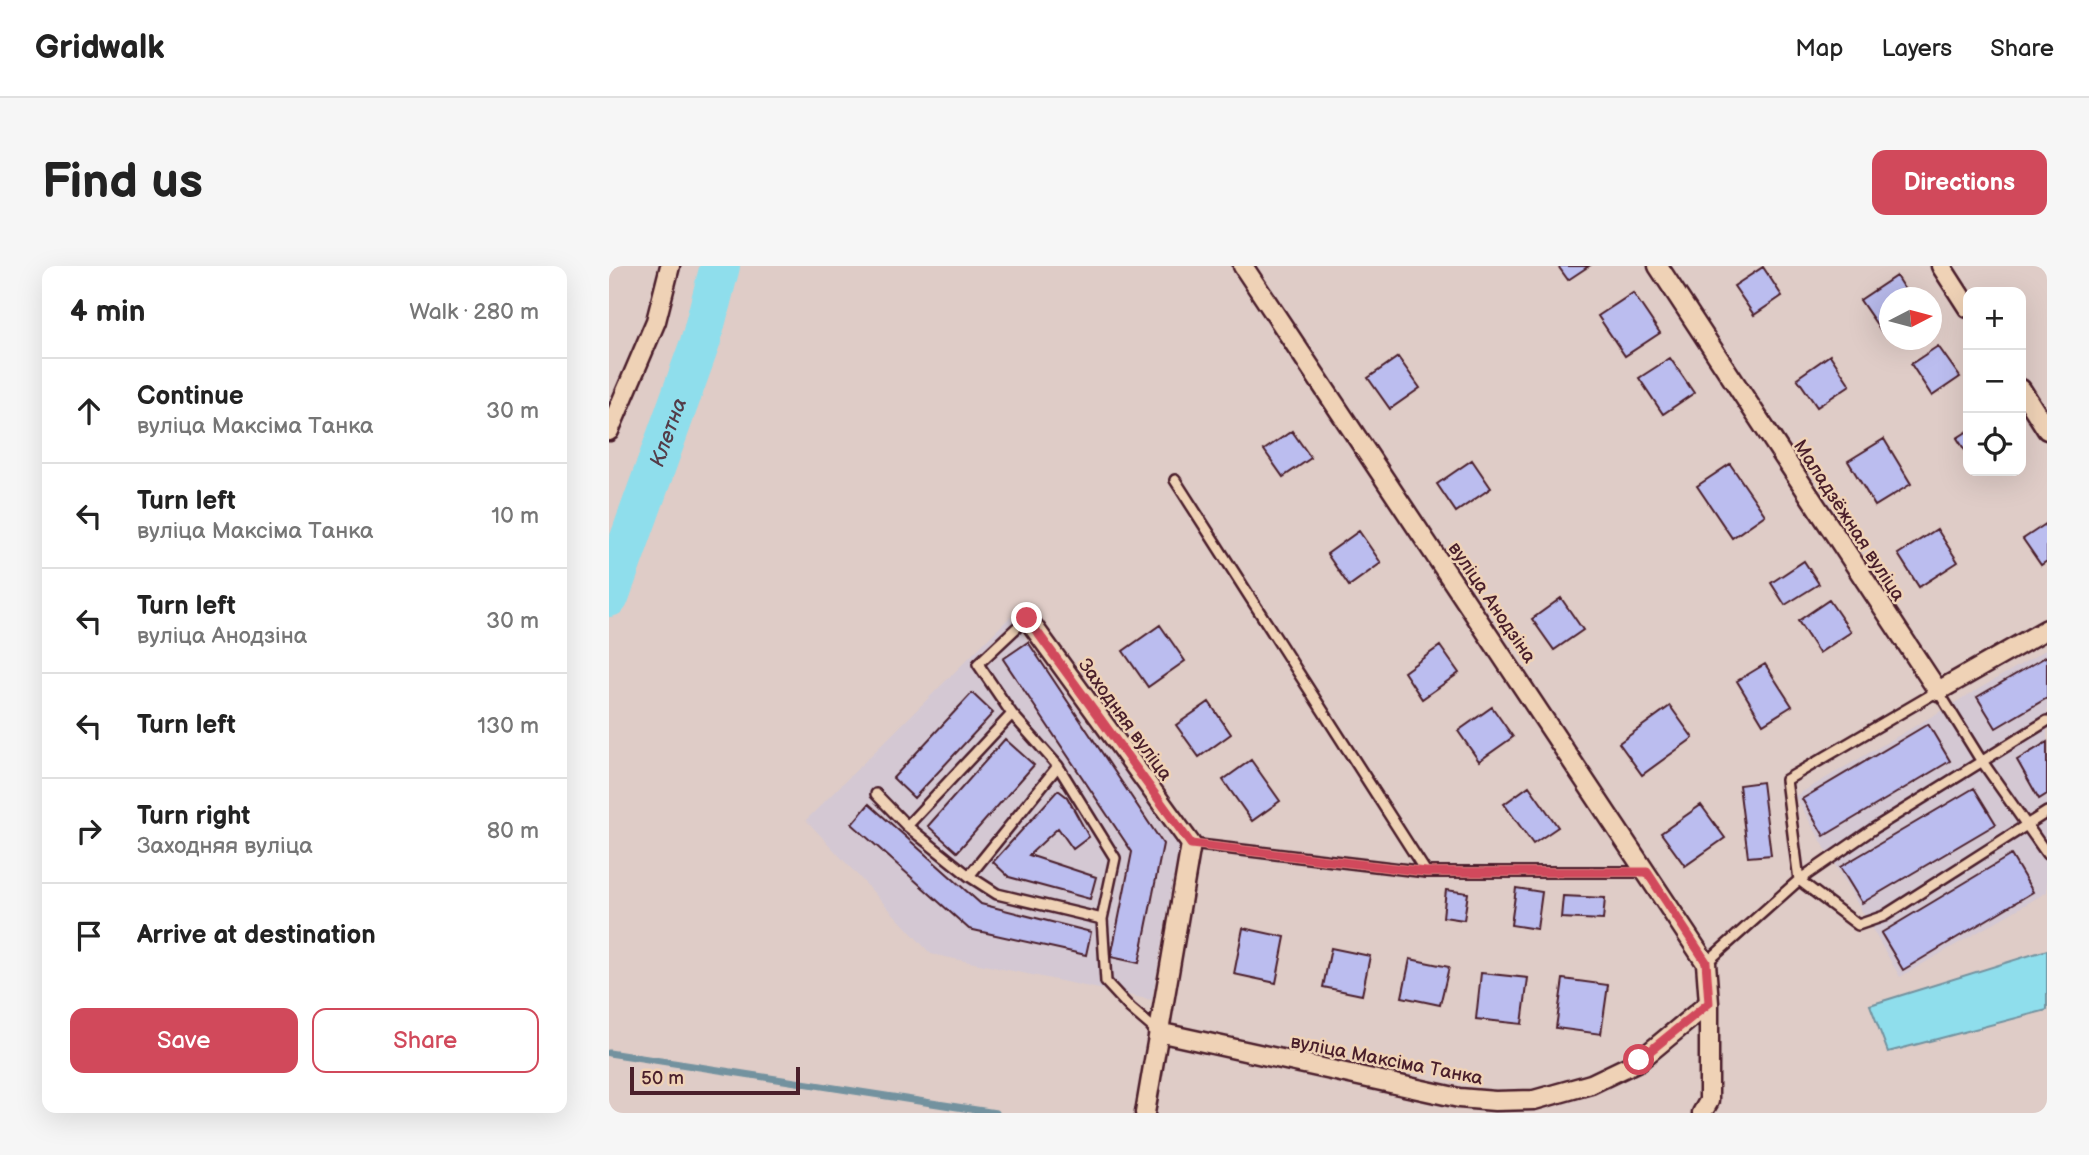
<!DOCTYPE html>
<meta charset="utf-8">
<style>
:root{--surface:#fff;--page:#f6f6f6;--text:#222;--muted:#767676;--line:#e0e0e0;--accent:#d1495b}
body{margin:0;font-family:"Balsamiq Sans",sans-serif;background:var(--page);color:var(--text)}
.controls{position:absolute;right:21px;top:21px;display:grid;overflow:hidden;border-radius:14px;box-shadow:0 7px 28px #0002}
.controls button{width:63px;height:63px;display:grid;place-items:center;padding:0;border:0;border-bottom:2px solid var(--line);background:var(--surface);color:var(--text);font:35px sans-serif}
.compass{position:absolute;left:1270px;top:21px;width:63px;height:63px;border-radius:50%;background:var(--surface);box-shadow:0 7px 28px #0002;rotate:84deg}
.scale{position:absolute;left:21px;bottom:18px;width:170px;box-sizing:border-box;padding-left:7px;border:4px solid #4a1f2b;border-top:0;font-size:19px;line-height:24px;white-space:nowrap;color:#4a1f2b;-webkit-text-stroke:5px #efd2b6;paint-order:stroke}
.stop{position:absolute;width:21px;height:21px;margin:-16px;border:5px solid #d1495b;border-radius:50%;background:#fff}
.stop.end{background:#d1495b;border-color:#fff;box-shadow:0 2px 7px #0008}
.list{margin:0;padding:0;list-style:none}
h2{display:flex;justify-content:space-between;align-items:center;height:91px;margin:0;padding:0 28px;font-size:30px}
h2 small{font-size:23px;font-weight:400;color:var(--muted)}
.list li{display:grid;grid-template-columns:46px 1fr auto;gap:21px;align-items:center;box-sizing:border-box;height:105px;padding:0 28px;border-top:2px solid var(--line)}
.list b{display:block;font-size:26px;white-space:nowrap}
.list p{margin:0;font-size:23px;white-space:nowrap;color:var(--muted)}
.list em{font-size:23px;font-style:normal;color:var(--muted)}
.actions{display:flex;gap:14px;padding:21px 28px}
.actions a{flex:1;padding:16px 0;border:2px solid var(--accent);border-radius:14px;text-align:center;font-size:24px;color:var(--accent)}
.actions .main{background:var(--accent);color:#fff}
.icon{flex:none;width:38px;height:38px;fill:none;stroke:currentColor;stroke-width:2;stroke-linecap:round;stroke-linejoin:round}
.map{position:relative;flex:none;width:1438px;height:847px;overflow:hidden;border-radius:14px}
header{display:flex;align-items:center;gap:42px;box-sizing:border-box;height:98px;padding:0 35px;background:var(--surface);border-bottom:2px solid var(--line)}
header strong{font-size:33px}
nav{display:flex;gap:38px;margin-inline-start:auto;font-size:24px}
.intro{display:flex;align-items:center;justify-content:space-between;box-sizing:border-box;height:168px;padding:0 42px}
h1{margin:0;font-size:49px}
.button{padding:18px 32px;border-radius:14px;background:var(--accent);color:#fff;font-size:24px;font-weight:700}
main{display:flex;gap:42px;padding:0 42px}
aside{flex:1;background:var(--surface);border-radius:14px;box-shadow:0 7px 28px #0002}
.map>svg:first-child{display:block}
.built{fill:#d4c8d3}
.water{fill:#8fdeec;stroke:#73929f;stroke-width:2}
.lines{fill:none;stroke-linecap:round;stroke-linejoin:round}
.stream{stroke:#73929f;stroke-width:7}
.river{stroke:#8fdeec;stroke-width:40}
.building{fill:#bbbdef;stroke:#4a1f2b;stroke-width:2}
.lane-casing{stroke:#4a1f2b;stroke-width:14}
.street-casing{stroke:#4a1f2b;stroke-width:23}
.lane{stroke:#efd2b6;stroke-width:9}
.street{stroke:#efd2b6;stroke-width:18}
.route{stroke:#d1495b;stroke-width:9}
.labels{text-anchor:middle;stroke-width:5;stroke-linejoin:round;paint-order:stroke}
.street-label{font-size:19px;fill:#4a1f2b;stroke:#efd2b6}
.water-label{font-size:21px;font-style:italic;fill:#543c48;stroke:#efd2b6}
</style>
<header>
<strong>Gridwalk</strong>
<nav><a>Map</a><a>Layers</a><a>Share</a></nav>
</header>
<div class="intro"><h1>Find us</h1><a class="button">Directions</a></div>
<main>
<aside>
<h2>4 min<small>Walk · 280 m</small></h2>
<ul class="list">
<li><svg class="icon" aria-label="ahead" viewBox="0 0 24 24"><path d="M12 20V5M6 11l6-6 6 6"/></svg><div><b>Continue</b><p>вуліца Максіма Танка</p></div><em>30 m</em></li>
<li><svg class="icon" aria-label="left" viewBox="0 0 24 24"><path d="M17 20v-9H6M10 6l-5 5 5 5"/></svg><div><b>Turn left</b><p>вуліца Максіма Танка</p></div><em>10 m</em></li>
<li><svg class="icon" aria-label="left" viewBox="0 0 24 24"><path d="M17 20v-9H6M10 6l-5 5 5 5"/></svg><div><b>Turn left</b><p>вуліца Анодзіна</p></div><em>30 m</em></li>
<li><svg class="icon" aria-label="left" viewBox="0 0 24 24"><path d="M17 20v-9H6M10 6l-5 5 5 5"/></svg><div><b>Turn left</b></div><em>130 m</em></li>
<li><svg class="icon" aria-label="right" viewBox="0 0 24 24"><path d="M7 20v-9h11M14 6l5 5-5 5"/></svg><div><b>Turn right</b><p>Заходняя вуліца</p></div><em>80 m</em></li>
<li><svg class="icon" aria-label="arrive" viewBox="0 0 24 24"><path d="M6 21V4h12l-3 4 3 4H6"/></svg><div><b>Arrive at destination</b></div></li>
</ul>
<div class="actions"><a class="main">Save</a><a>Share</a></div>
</aside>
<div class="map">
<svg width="1438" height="847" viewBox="0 0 1438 847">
<rect width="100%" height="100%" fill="#dfccc7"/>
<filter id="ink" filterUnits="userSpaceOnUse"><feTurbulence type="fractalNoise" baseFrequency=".0143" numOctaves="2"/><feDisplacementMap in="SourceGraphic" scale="14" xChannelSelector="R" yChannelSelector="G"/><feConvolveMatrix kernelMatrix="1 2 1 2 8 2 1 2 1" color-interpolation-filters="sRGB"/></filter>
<g filter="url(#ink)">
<path class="built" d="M401 351 570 580 543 734 322 688 197 554Z
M1438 383V626L1291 711 1186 530Z"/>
<path class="water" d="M1438 684V744L1279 786 1261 739Z"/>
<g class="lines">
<path class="stream" d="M0 787 387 847"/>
<path class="river" id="s1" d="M0 331 92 74 111 0"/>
</g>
<path class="building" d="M949 0H980L959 14Z
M1154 1 1173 30 1145 49 1125 20Z
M1287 10 1301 32H1280V61L1273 66 1251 34Z
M1024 27 1051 67 1016 90 989 50Z
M1329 80 1351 111 1323 130 1302 98Z
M1221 89 1241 119 1208 141 1188 112Z
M789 91 811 122 781 143 759 112Z
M1061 92 1085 127 1054 148 1030 112Z
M683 165 702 192 674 211 655 184Z
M1359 165V189L1348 172Z
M1275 173 1302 218 1266 240 1239 195Z
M863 194 882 222 847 246 828 218Z
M1121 198 1156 249 1123 272 1088 220Z
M1438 257V295L1432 299 1414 273Z
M1328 263 1349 296 1310 321 1289 288Z
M750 265 772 297 740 320 718 288Z
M1195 295 1210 318 1176 339 1162 317Z
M952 332 974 364 945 384 923 353Z
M1220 334 1242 366 1210 387 1189 355Z
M551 359 576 395 539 421 514 385Z
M419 376 554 578 530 697 502 691 523 586 394 393Z
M831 380 850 407 813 433 795 406Z
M1438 390V432L1387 462 1368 431Z
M1156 398 1183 440 1154 458 1128 415Z
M363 427 384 447 305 532 284 512Z
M600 436 622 468 590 491 567 459Z
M1061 440 1084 472 1033 509 1010 477Z
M883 441 904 471 870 495 849 465Z
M1319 458 1341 495 1215 570 1193 533Z
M396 473 425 499 348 586 319 560Z
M1438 476V528L1430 533 1408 494Z
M642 494 671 535 643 555 614 514Z
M1153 516 1162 589 1139 591 1130 519Z
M920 520 949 561 924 578 895 538Z
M1365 522 1387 558 1253 637 1231 601Z
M449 524 458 531 480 571 464 583 449 562 420 589 487 611 481 633 400 611 384 596Z
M260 538 372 638 482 666 477 689 360 663 243 558Z
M1092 539 1116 572 1076 600 1052 567Z
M1402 589 1424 626 1294 704 1272 667Z
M907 622 933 626 928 663 902 659Z
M837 624 859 627 855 654 834 651Z
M954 630 996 632 994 654 952 652Z
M634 662 676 671 667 717 625 708Z
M722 682 761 690 753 729 714 721Z
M801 693 840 701 831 739 793 731Z
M872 707 919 712 913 758 867 753Z
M954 713 999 719 992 768 947 762Z"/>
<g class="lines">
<defs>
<path id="lane" d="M566 214 817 606
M418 352 369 398 403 448 449 500 506 592 493 653 497 716 521 742 549 766
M1438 455 1264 563 1190 614 1249 659 1275 650 1438 546
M267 528 298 560 360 610 388 628 493 653
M298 560 403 448
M582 578 817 606H1037
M360 610 449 500
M1097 697 1190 614 1177 514 1329 425 1370 491 1438 588"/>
<path id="street" d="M1049 0 1329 425 1438 363
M1332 0 1359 42
M1412 123 1438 164
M0 165 47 55 61 0
M418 352 582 578 536 847
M549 766 850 832 886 835 925 834 982 818 1030 795 1100 737 1097 697 634 0
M1093 847 1100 835V737"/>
</defs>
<use href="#lane" class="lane-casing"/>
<use href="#street" class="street-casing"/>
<use href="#lane" class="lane"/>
<use href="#street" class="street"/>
</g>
</g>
<g class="lines" filter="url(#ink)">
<path class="route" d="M418 352 582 578 817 606H1038L1097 696 1100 737 1030 794"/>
</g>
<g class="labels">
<g class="street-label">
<text transform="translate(1241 254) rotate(57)" y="7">Маладзёжная вуліца</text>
<text transform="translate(884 336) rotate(56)" y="7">вуліца Анодзіна</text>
<text transform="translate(517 453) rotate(54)" y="7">Заходняя вуліца</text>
<text transform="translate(778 793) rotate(11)" y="7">вуліца Максіма Танка</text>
</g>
<g class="water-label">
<text dy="7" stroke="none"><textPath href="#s1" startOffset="175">Клетна</textPath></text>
</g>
</g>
</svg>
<div class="controls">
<button>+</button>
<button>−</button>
<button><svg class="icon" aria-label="locate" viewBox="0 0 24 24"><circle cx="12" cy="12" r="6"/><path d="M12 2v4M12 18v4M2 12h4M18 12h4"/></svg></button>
</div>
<svg class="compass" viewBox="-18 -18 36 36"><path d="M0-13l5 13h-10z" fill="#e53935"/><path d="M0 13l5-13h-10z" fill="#767676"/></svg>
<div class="scale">50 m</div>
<div class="stop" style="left:1030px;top:794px"></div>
<div class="stop end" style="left:418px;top:352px"></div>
</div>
</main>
